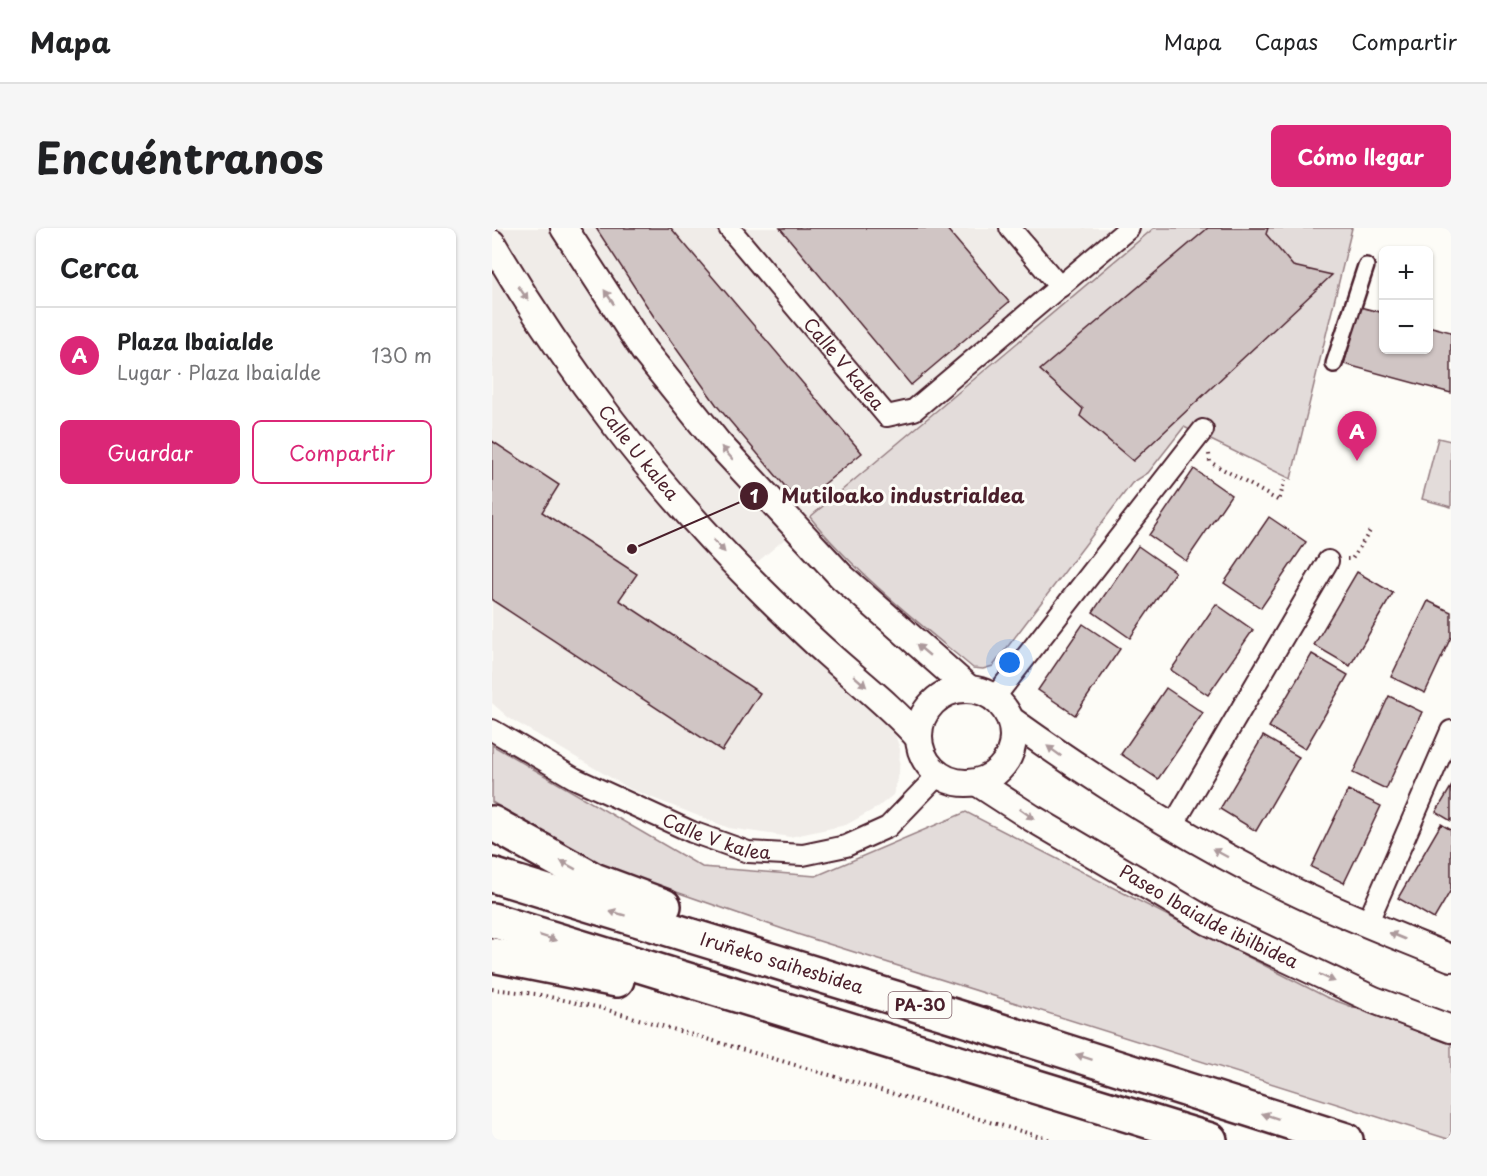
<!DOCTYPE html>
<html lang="es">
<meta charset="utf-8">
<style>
:root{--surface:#fff;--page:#f6f6f6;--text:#202124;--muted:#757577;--line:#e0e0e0;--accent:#db2777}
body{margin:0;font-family:"Playpen Sans",sans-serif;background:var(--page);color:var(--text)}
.controls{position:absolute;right:18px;top:18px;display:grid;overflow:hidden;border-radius:9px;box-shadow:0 2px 4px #0004}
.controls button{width:54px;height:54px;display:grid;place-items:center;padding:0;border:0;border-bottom:2px solid var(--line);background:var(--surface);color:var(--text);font:30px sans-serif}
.you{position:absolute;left:518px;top:435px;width:21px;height:21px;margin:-15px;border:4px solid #fff;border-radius:50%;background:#1a73e8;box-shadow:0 0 0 9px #1a73e833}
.badge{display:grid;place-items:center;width:39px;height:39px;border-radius:50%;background:var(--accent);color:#fff;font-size:20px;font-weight:700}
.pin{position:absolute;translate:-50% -50px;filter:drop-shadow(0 2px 3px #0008)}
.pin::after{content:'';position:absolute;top:32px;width:21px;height:18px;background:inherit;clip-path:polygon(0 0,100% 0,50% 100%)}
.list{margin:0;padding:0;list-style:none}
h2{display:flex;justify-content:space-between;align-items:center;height:78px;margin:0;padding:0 24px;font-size:26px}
h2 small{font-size:20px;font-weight:400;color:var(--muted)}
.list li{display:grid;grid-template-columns:39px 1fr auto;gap:18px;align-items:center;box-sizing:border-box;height:96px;padding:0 24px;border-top:2px solid var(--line)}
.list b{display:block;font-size:22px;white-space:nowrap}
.list p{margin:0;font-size:20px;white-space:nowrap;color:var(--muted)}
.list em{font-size:20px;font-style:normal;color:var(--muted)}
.actions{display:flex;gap:12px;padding:18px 24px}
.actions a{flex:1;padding:14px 0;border:2px solid var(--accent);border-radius:9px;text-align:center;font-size:21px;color:var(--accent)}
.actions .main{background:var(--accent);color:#fff}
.map{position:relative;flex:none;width:959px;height:912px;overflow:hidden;border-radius:9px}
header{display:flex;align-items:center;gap:36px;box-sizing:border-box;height:84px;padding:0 30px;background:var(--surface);border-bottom:2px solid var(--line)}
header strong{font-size:28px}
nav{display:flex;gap:33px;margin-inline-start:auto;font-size:21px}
.intro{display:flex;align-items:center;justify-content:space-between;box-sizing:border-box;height:144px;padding:0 36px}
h1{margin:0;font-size:42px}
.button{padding:15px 27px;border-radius:9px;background:var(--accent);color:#fff;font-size:21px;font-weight:700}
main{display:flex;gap:36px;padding:0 36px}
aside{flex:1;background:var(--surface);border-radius:9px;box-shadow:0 2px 4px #0004}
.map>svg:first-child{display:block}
.built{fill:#f0ece8}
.green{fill:#e3dcda;stroke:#967e82;stroke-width:1.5}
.building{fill:#d0c5c4;stroke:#4a1f2b;stroke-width:1.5}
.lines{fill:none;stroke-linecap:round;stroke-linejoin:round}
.pedestrian-casing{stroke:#4a1f2b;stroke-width:20}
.minor-casing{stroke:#4a1f2b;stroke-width:24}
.tertiary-casing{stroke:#4a1f2b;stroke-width:30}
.motorway-casing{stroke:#4a1f2b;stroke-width:38}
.path{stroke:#4a1f2b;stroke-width:4;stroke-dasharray:1.5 4.5;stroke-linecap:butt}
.pedestrian{stroke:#fdfcf7;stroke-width:15}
.minor{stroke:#fdfcf7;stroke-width:20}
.tertiary{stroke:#fdfcf7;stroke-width:26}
.motorway{stroke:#fdfcf7;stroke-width:33}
.oneway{fill:#ac999b}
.labels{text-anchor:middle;stroke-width:6;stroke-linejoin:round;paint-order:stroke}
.shield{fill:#fdfcf7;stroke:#806168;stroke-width:1.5}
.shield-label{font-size:16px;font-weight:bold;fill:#4a1f2b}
.street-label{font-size:18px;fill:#4a1f2b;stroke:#fdfcf7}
.leader{fill:none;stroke:#4a1f2b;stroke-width:2}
.callout-dot{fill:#4a1f2b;stroke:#fdfcf7;stroke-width:2}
.mark-label{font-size:18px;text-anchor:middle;font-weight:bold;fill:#fff}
.callout-label{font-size:20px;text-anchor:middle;font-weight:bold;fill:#4a1f2b;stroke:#fdfcf7;stroke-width:6;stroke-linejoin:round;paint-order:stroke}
</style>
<header>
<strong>Mapa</strong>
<nav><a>Mapa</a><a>Capas</a><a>Compartir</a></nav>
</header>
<div class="intro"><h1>Encuéntranos</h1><a class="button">Cómo llegar</a></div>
<main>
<aside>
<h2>Cerca<small></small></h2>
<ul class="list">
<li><span class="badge">A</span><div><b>Plaza Ibaialde</b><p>Lugar · Plaza Ibaialde</p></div><em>130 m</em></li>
</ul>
<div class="actions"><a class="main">Guardar</a><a>Compartir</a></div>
</aside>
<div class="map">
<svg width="959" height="912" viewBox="0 0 959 912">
<rect width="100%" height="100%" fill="#fdfcf7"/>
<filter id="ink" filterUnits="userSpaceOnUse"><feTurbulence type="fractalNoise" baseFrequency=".0167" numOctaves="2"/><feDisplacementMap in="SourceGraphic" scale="12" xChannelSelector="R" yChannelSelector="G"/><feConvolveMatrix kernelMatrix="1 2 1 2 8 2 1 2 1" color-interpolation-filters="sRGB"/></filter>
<g filter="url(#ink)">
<path class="built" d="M0 0H662L244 352 333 442 399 495 408 521 407 546 401 567 386 579 354 597 298 609 237 600 138 561 17 490 0 475Z"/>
<path class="green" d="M662 0H860L799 251 692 199 656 245 640 255 501 438 491 441 481 440C428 396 361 343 318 289Z
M946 210 959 213V279L930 271Z
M0 517 210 639 324 648 474 584 834 769 959 816V912L308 707 101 635 0 574Z"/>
<path class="building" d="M104 0H179L370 225 308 276 226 179 166 95Z
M288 0H454L517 74 419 157Z
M716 0H776L774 6 801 38 840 47 641 233 588 188 591 181 548 142Z
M868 79 892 85V122H936V98L959 104V165L852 136Z
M0 213 67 257 50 284 145 346 127 372 268 465 230 523 0 372Z
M702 241 739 267 694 333 657 307Z
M777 289 814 314 769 380 732 355Z
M646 318 683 344 638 410 601 384Z
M865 344 901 365 858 438 822 417Z
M936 373 959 384V409L933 465 899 449Z
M724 376 761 402 716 467 679 442Z
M591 396 628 421 583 487 546 462Z
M820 426 856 447 813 521 777 499Z
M674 460 711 485 666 551 629 526Z
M897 468 930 484 894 561 861 545Z
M771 508 807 529 764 603 728 581Z
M959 559V593L944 584Z
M856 562 889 578 852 655 819 639Z
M949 596 959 602V662L942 691 906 670Z"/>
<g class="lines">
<defs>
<path id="pedestrian" d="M842 136 874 38"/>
<g id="minor">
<path id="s1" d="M237 0 395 188 422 182 637 0"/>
<path d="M518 0 568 59"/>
<path d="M502 470 711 202"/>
<path id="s2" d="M0 502 82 550 200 604 256 624 311 627 354 618 396 599 446 547"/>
<path d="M680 599 836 333"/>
<path d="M875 696 959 503"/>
</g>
<g id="tertiary">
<path d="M72 0 152 123 225 214 349 348 476 460"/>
<path id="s3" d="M0 15C69 133 163 257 260 353 285 378 310 403 336 426 366 453 399 478 426 509"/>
<circle cx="474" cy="508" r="47"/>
<path d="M519 492C604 553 692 609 787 656 842 684 901 706 959 730"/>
<path id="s4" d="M486 555 540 590 717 694 882 772 959 801"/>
</g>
<g id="motorway">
<path d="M0 595 102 652 172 678"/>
<path id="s5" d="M0 647 462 788 854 912"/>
<path d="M0 692 718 912"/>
<path d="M0 727 125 752"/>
</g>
</defs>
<use href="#pedestrian" class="pedestrian-casing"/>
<use href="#minor" class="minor-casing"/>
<use href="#tertiary" class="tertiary-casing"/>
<use href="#motorway" class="motorway-casing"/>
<path class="path" d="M717 226 718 234 787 273 794 248
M855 331H860L880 300
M0 761 44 766 109 780 559 912"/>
<use href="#pedestrian" class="pedestrian"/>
<use href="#minor" class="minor"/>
<use href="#tertiary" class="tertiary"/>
<use href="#motorway" class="motorway"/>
</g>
<defs><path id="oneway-solid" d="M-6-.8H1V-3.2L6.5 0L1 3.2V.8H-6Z" transform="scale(1.5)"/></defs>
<g class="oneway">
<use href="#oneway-solid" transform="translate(31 65) rotate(55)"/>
<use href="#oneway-solid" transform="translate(117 69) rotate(-124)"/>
<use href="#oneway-solid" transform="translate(235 225) rotate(-132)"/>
<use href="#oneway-solid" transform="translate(227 318) rotate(47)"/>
<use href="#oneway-solid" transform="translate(431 422) rotate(-140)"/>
<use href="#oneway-solid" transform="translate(368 453) rotate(41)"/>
<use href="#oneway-solid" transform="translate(562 523) rotate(-144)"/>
<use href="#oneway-solid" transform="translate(535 586) rotate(36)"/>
<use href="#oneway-solid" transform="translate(728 625) rotate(-152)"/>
<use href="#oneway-solid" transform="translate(76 637) rotate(-151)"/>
<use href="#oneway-solid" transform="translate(125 685) rotate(-163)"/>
<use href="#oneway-solid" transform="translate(905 708) rotate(-158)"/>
<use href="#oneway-solid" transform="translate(56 710) rotate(18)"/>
<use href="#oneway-solid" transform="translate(835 750) rotate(25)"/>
<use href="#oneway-solid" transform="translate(592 829) rotate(-162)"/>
<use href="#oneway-solid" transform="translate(778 888) rotate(-162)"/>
</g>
</g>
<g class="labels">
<rect class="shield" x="396.5" y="764" width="63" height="26" rx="4.5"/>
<g class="shield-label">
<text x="428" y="783">PA-30</text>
</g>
<g class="street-label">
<text dy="6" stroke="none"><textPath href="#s1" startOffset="178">Calle V kalea</textPath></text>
<text dy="6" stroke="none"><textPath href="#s3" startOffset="256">Calle U kalea</textPath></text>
<text dy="6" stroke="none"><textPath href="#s2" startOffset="250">Calle V kalea</textPath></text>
<text dy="6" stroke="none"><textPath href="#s4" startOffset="267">Paseo Ibaialde ibilbidea</textPath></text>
<text dy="6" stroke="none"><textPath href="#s5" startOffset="303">Iruñeko saihesbidea</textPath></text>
</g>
</g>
<path class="leader" d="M140 321L262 268"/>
<g class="callout-dot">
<circle cx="140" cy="321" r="6"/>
<circle cx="262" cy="268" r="15"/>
</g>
<g class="mark-label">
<text x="262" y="275">1</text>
</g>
<g class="callout-label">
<text x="411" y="275">Mutiloako industrialdea</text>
</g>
</svg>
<div class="controls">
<button>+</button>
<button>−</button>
</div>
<div class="you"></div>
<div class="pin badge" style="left:865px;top:233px">A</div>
</div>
</main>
